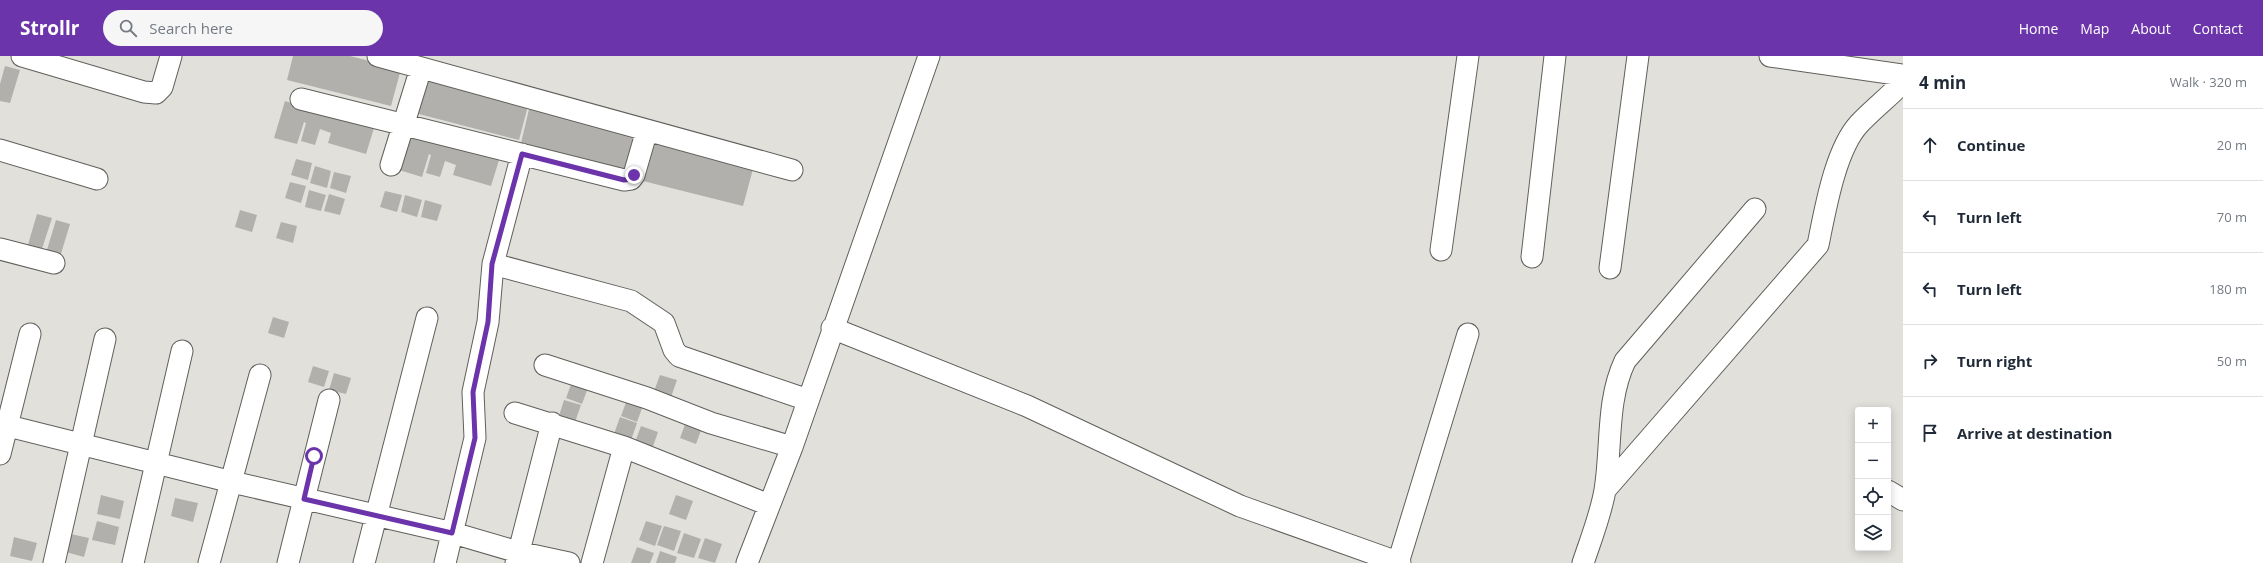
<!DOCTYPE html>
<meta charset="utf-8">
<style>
:root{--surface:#fff;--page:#f6f6f7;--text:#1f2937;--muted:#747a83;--line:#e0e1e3;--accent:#6b34aa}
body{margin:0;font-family:"Open Sans",sans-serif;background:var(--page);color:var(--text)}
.controls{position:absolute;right:12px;bottom:12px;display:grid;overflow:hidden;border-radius:4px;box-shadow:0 2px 10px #0003}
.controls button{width:36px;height:36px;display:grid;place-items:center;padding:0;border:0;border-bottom:1px solid var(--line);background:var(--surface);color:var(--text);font:20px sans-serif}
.stop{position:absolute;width:12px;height:12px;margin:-9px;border:3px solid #6b34aa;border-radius:50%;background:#fff}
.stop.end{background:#6b34aa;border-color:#fff;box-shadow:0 1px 4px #0008}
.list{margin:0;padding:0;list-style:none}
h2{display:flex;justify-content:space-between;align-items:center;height:52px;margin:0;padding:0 16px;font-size:17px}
h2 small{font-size:13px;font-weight:400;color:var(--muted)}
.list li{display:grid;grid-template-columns:26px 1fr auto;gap:12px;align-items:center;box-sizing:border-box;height:72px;padding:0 16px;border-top:1px solid var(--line)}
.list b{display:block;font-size:15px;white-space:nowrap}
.list em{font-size:13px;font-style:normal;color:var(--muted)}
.icon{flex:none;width:22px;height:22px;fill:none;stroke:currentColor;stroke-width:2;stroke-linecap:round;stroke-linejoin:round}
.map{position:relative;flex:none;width:1903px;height:507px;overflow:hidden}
header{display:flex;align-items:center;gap:24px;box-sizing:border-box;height:56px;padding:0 20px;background:var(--accent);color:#fff}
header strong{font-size:19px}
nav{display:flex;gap:22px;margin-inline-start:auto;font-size:14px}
.search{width:280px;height:36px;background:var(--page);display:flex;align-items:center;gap:10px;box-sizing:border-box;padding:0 14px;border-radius:22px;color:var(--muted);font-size:15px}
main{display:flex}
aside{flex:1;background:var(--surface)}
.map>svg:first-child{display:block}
.building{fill:#b2b0ac}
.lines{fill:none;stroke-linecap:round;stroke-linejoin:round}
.minor-casing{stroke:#605f5b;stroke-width:23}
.minor{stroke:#fff;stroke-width:21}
.route{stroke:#6b34aa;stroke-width:5}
</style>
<header>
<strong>Strollr</strong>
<div class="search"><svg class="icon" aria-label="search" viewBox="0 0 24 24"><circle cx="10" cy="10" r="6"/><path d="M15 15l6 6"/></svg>Search here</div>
<nav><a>Home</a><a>Map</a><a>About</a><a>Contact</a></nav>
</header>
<main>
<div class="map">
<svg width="1903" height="507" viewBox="0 0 1903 507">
<rect width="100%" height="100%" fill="#e1e0db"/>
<path class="building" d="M293 0H350L401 13 391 50 287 24Z
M5 10 20 14 10 47 0 45V28Z
M425 19 529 46 519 84 415 57Z
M285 45 374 72 366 98 328 87 331 77 320 73 315 89 301 85 306 67 304 66 297 88 274 82Z
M530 49 635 76 625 113 521 87Z
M410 78 499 104 491 130 453 119 456 109 445 105 440 121 426 117 431 99 429 98 422 121 399 114Z
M649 86 753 113 743 150 639 124Z
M296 103 312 107 308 124 291 119Z
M315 110 331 115 327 132 310 127Z
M334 116 351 120 346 137 330 132Z
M290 126 306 130 301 147 285 142Z
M309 134 326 139 321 155 305 151Z
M385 135 402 139 397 156 380 151Z
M329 138 345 143 340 159 324 155Z
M405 139 422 144 417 161 401 156Z
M425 144 442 149 437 165 421 161Z
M240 154 257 159 252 176 235 171Z
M37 158 52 162 41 196 27 192Z
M56 164 70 168 60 201 46 197Z
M281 166 297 170 293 187 276 182Z
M273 261 289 266 284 282 268 277Z
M313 310 329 315 324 331 308 326Z
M334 317 351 322 346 338 329 334Z
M660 319 677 324 670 344 653 338Z
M573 323 589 329 582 348 566 342Z
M628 341 644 347 637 366 621 360Z
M564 344 581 349 574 369 558 363Z
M620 361 637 367 630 387 613 381Z
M687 363 703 369 696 388 680 382Z
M641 370 658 376 651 396 634 389Z
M101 439 124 445 120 463 97 458Z
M676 439 693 445 686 464 669 458Z
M175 442 198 447 193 466 171 460Z
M97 465 119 471 115 489 92 484Z
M646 465 662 470 655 490 639 484Z
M664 470 681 475 674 495 657 489Z
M66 477 89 482 84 501 62 495Z
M684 477 701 483 694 502 677 497Z
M14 481 37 487 32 505 10 500Z
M705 482 722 488 715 507 698 502Z
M637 491 654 497 650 507H631Z
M660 495 677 501 675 507H656Z"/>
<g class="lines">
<defs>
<path id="minor" d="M22 0 144 36 156 37 162 31 171 0
M378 0 792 114
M1770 0 1903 19
M301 43 624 124 631 123 634 119 647 74
M0 94 97 123
M391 109 421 12
M0 193 54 207
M1441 194 1468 0
M1532 201 1555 0
M493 208 631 245 664 267 674 294 679 300 808 344
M1610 212 1638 0
M832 272 1027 350 1240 450 1400 507
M545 309 647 342 711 367 792 391
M515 357 624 391 769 449
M0 368 232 426 453 477 518 496 569 507
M0 398 30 278
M1605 434 1818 189C1825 155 1835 94 1859 68 1873 53 1889 41 1903 26
M1888 435 1903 444
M54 507 105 283
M133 507 182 295
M209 507 260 319
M288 507 329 344
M364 507 427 262
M445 507 475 382 473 336 488 266 493 208 522 98
M516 507 552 367
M592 507 624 391
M747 507 792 391 929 0
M1398 507 1468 278
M1583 507C1591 483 1601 458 1605 434 1612 391 1606 345 1625 305L1755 153"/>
</defs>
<use href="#minor" class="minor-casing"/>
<use href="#minor" class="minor"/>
</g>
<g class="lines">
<path class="route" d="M314 400 304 443 452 477 475 382 473 336 488 266 492 208 522 98 624 124 631 123 634 119"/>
</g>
</svg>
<div class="controls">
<button>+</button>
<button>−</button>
<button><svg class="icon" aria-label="locate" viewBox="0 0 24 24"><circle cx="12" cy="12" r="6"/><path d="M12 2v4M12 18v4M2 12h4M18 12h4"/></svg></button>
<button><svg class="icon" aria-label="layers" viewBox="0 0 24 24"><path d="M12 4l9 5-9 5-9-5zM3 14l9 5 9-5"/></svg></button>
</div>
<div class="stop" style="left:314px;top:400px"></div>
<div class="stop end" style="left:634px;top:119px"></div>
</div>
<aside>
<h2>4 min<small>Walk · 320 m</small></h2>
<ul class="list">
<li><svg class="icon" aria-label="ahead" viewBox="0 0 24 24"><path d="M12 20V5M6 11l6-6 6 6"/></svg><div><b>Continue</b></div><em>20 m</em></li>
<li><svg class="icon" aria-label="left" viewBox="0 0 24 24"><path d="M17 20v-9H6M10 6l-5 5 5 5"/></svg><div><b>Turn left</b></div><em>70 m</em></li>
<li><svg class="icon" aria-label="left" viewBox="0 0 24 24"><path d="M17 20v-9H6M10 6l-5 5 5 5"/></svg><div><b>Turn left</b></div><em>180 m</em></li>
<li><svg class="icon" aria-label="right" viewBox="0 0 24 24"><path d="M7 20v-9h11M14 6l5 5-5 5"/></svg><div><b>Turn right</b></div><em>50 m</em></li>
<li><svg class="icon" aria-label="arrive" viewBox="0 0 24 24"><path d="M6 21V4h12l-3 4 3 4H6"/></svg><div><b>Arrive at destination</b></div></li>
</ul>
</aside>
</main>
